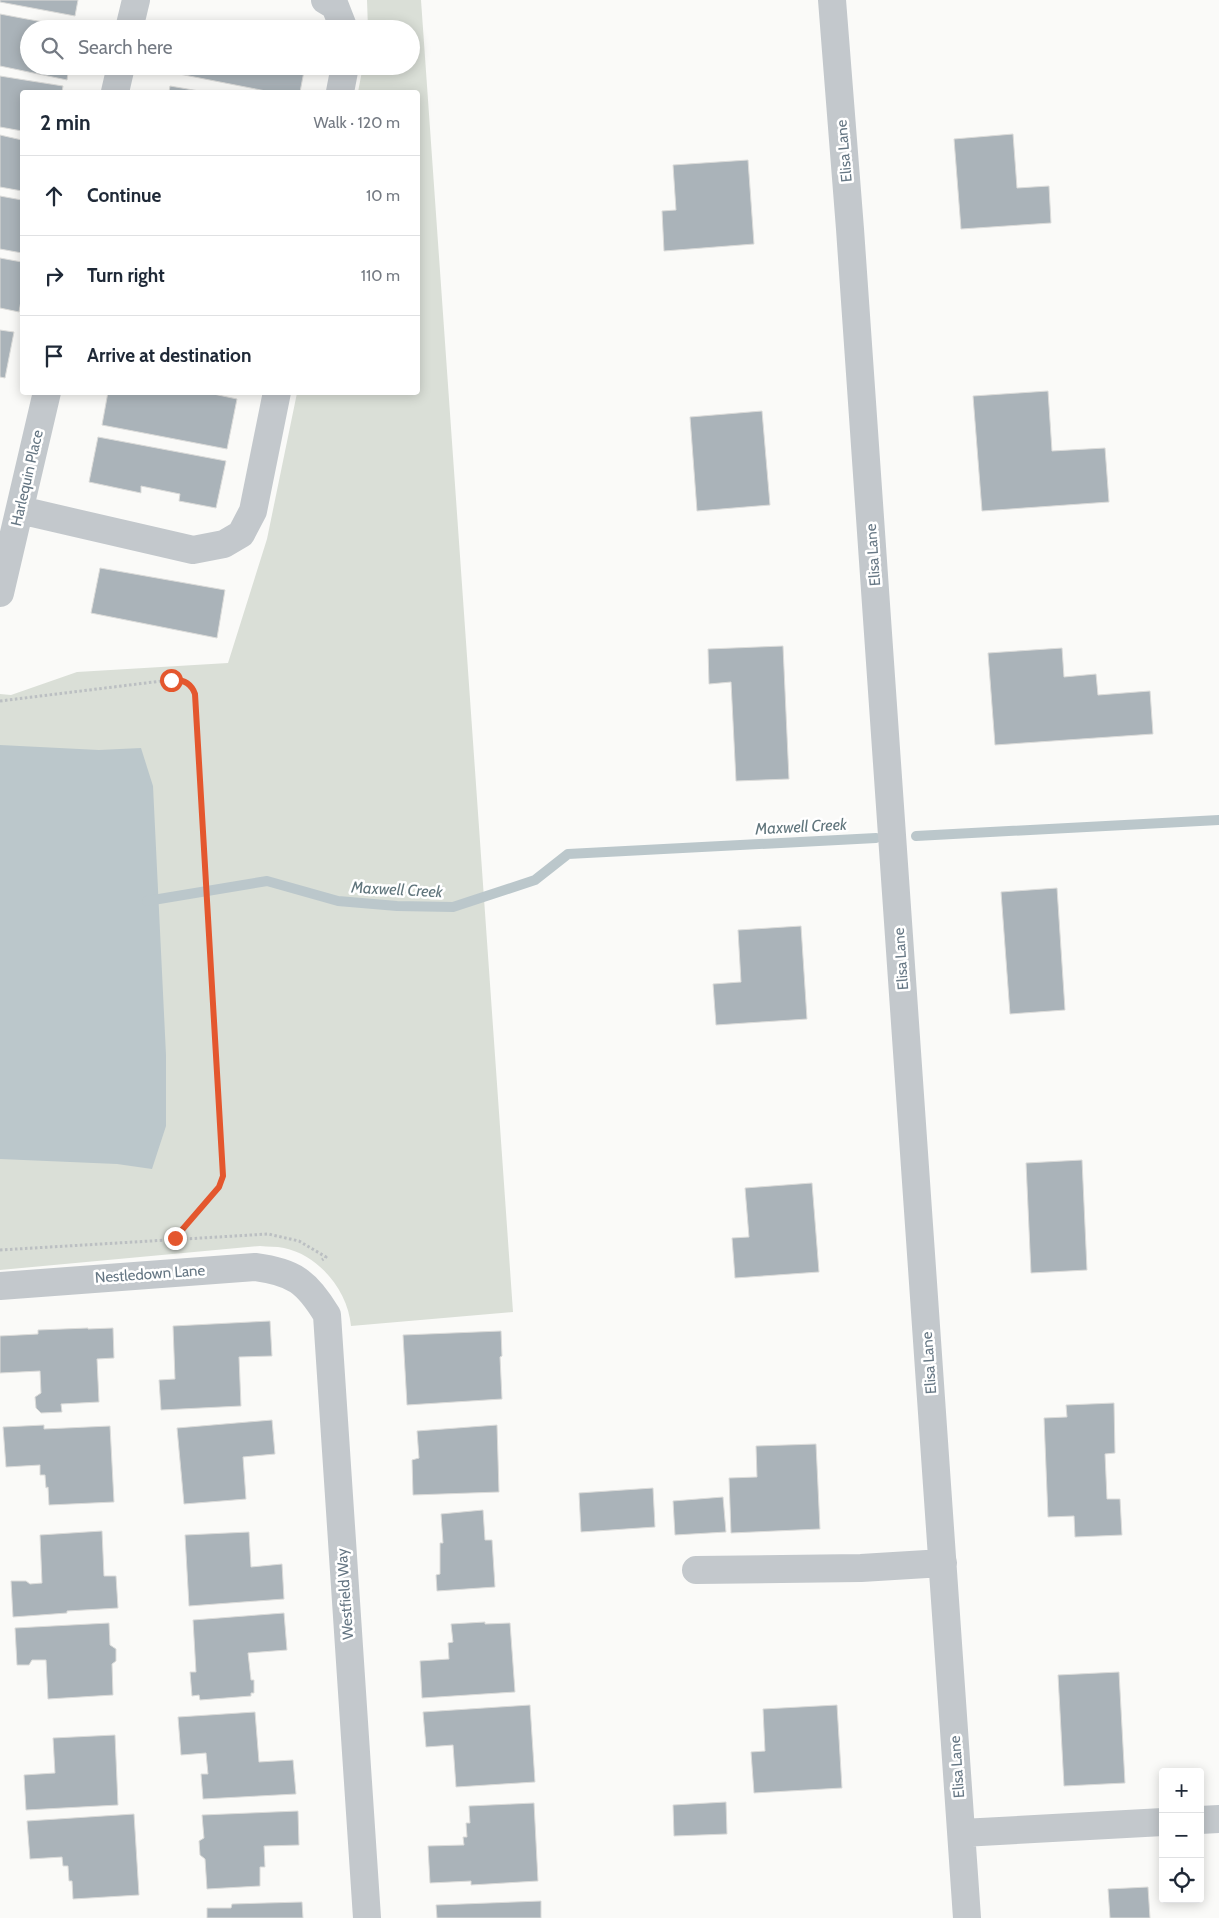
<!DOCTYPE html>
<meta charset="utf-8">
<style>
:root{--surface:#fff;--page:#f6f6f7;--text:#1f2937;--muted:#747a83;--line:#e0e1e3}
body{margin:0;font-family:Cabin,sans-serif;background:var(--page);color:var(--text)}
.controls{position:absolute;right:15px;bottom:15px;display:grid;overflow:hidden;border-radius:5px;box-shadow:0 2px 12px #0003}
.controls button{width:45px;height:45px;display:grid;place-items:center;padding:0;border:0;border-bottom:1px solid var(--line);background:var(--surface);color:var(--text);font:25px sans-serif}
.stop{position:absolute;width:15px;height:15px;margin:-11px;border:4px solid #e4572e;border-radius:50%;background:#fff}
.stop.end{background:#e4572e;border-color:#fff;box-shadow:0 1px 5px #0008}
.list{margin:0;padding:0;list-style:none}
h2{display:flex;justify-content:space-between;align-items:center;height:65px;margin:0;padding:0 20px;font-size:21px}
h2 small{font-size:16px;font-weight:400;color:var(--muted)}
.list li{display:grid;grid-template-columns:32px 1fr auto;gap:15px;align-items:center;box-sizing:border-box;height:80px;padding:0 20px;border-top:1px solid var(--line)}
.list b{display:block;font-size:19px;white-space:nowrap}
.list em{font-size:16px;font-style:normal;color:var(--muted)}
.icon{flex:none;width:28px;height:28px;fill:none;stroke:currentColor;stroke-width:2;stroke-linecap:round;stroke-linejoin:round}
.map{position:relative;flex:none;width:1219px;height:1918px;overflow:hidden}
.search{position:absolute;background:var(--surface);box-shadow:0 2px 12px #0003;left:20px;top:20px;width:400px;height:55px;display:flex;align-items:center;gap:12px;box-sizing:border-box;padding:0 18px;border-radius:28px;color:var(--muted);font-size:19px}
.panel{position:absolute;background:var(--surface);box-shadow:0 2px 12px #0003;left:20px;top:90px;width:400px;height:305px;border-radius:5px}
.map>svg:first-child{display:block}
.green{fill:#dadfd7}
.water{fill:#bbc7cb}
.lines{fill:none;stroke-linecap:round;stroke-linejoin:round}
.stream{stroke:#bbc7cb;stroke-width:10}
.building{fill:#aab3b9;stroke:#dcdcda}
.path{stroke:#bbbfc2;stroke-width:3;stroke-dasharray:2.5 2.5;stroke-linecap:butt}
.minor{stroke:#c3c8cc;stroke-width:28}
.route{stroke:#e4572e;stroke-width:6}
.labels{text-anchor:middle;stroke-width:5;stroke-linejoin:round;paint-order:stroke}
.street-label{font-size:15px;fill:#657683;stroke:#fff}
.water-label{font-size:16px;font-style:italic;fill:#60757c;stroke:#fff}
</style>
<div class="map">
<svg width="1219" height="1918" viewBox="0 0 1219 1918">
<rect width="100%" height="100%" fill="#fafaf8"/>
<path class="green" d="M367 0H421L513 1312 351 1326C348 1291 319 1255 284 1248 276 1246 268 1247 260 1246L0 1270V694L11 695 77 672 228 663 267 539 297 393 418 392V92H358L363 66H411V29H368Z"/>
<path class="water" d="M0 745 99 750 141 748 153 786 166 1055V1126L152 1169 117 1164 0 1159Z"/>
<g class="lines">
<path class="stream" d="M916 836 1219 820
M147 901 267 881 338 901 397 906 453 907 535 880 568 854 876 838"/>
</g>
<path class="building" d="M0 0H78L75 16 0 2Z
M0 14 75 28 29 29V66H69L67 80 0 66Z
M175 66H305L300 92H271L174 73Z
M0 76 63 86 62 92H22V131L0 127Z
M170 86 205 92H169Z
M1013 134 1017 188 1049 186 1051 223 961 229 954 139Z
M0 135 22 140V191L0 187Z
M748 160 754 244 664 251 662 211 676 210 673 165Z
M0 196 22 200V253L0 249Z
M0 258 22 262V295L19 312 0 308Z
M0 330 14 332 5 378 0 377Z
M1048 391 1052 451 1105 448 1109 502 982 511 973 396Z
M108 392H204L237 399 227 449 102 425Z
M762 411 770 505 697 511 690 417Z
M98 437 226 461 216 508 179 501 180 494 141 486V493L89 482Z
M100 568 225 590 217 638 91 613Z
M783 646 789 779 736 781 731 682 709 684 708 649Z
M1062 648 1064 677 1096 674 1098 695 1150 691 1153 734 995 745 988 653Z
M1057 888 1065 1010 1010 1014 1001 892Z
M801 926 807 1019 716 1025 713 984 741 982 738 930Z
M1082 1160 1087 1270 1031 1273 1026 1163Z
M812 1183 819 1272 735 1278 732 1238 749 1237 745 1188Z
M270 1321 272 1356 239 1357 241 1406 161 1410 159 1380 175 1379 173 1326Z
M88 1328V1329L113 1328 114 1358 97 1359 99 1402 61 1404 62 1412 41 1413 36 1408 35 1397 41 1393 40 1371 0 1373V1336L38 1334V1330Z
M501 1331 502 1356 500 1357 502 1399 407 1405 403 1335Z
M1114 1403 1115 1453 1105 1454 1107 1499H1120L1122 1535 1075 1537 1074 1516 1048 1517 1044 1418 1067 1417 1066 1405Z
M272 1420 275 1454 243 1457 246 1499 184 1504 177 1428Z
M44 1425V1429L110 1426 114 1502 49 1505 48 1487 46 1488 45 1475H40V1465L6 1467 3 1427Z
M497 1425 499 1492 413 1495 412 1460 419 1458 417 1431Z
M816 1444 820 1529 731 1533 729 1478 757 1477 756 1446Z
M653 1488 655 1527 581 1532 579 1493Z
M723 1497 726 1532 675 1535 673 1501Z
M483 1510 485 1540H492L495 1587 437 1591 436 1575 440 1574V1543H443L441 1514Z
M102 1531 104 1576H116L118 1608 67 1611V1613L13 1617 11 1581H26L30 1584 42 1583 40 1535Z
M249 1532 251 1567 282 1564 284 1599 189 1606 185 1535Z
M284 1613 287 1650 248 1653 251 1680H254V1693H251V1696L200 1700 199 1695 192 1696 190 1672H196L193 1620Z
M485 1622V1624L510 1623 515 1692 422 1698 420 1661 449 1659 448 1643 453 1642 451 1624Z
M109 1623 110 1645 116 1649V1661L112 1664 113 1695 48 1699 46 1660H32L29 1665H17L15 1628Z
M1119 1672 1125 1783 1064 1786 1058 1675Z
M530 1705 535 1782 456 1787 453 1745 426 1747 423 1712Z
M837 1705 842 1788 754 1793 751 1752 765 1751 763 1709Z
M255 1712 259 1762 293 1760 296 1794 203 1799 201 1774H208L206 1753 181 1755 178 1717Z
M115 1735 118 1805 26 1810 24 1775 55 1773 53 1738Z
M726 1802 727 1834 674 1836 673 1805Z
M534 1803 538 1881 471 1885V1881L430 1883 428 1846 464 1845 463 1837H467L466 1823H470L469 1806Z
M298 1811 299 1845 264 1846 265 1867H260V1886L207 1889 205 1859 200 1855 199 1841 204 1838 202 1815Z
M134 1814 139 1895 73 1899 72 1881H69L68 1866H63L62 1857 30 1859 27 1821Z
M1148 1887 1150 1918H1110L1108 1889Z
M541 1901V1918H437L436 1905Z
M302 1902 303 1918H207V1908H231L232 1904Z"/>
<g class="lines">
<path class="path" d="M0 701 178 679 189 684 195 694 223 1176 219 1187 175 1238
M0 1250 268 1234 299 1241 326 1257 322 1260"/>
<path class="minor" d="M325 0 335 6 344 29
M832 0 850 229 967 1918
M129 29 136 0
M115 92 121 66
M340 92 345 66
M20 510 193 550 224 544 241 534 253 511 277 392
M0 593 47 392
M0 1286 255 1267C294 1272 307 1282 327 1315L367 1918
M696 1570 861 1568 943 1563
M1200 1820 1219 1819
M962 1833 1163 1822"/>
</g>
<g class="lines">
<path class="route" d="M171 680C183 679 191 683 195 694L223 1176 219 1187 175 1238"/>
</g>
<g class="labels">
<g class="street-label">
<text transform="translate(844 151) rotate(-95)" y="5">Elisa Lane</text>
<text transform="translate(27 478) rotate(-77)" y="5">Harlequin Place</text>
<text transform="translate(873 555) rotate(-94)" y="5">Elisa Lane</text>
<text transform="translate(901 959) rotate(-94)" y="5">Elisa Lane</text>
<text transform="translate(150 1274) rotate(-4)" y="5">Nestledown Lane</text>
<text transform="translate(929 1363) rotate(-94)" y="5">Elisa Lane</text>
<text transform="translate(345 1594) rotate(-94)" y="5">Westfield Way</text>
<text transform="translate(957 1767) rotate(-94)" y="5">Elisa Lane</text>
</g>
<g class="water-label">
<text transform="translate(801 826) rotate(-3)" y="6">Maxwell Creek</text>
<text transform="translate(397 889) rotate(3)" y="6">Maxwell Creek</text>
</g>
</g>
</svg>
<div class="controls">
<button>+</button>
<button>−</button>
<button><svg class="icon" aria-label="locate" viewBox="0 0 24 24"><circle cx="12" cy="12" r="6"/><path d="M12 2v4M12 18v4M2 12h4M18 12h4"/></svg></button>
</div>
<div class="stop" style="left:171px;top:680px"></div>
<div class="stop end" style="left:175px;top:1238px"></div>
<div class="search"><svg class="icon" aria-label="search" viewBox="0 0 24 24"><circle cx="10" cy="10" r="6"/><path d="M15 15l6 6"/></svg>Search here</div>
<section class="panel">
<h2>2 min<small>Walk · 120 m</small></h2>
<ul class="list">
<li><svg class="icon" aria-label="ahead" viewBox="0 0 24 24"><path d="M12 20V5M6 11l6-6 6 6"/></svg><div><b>Continue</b></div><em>10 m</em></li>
<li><svg class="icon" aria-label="right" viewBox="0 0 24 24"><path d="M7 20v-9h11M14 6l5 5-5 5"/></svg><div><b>Turn right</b></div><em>110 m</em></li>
<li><svg class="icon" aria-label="arrive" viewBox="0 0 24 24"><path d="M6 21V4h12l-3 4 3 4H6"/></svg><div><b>Arrive at destination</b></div></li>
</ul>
</section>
</div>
